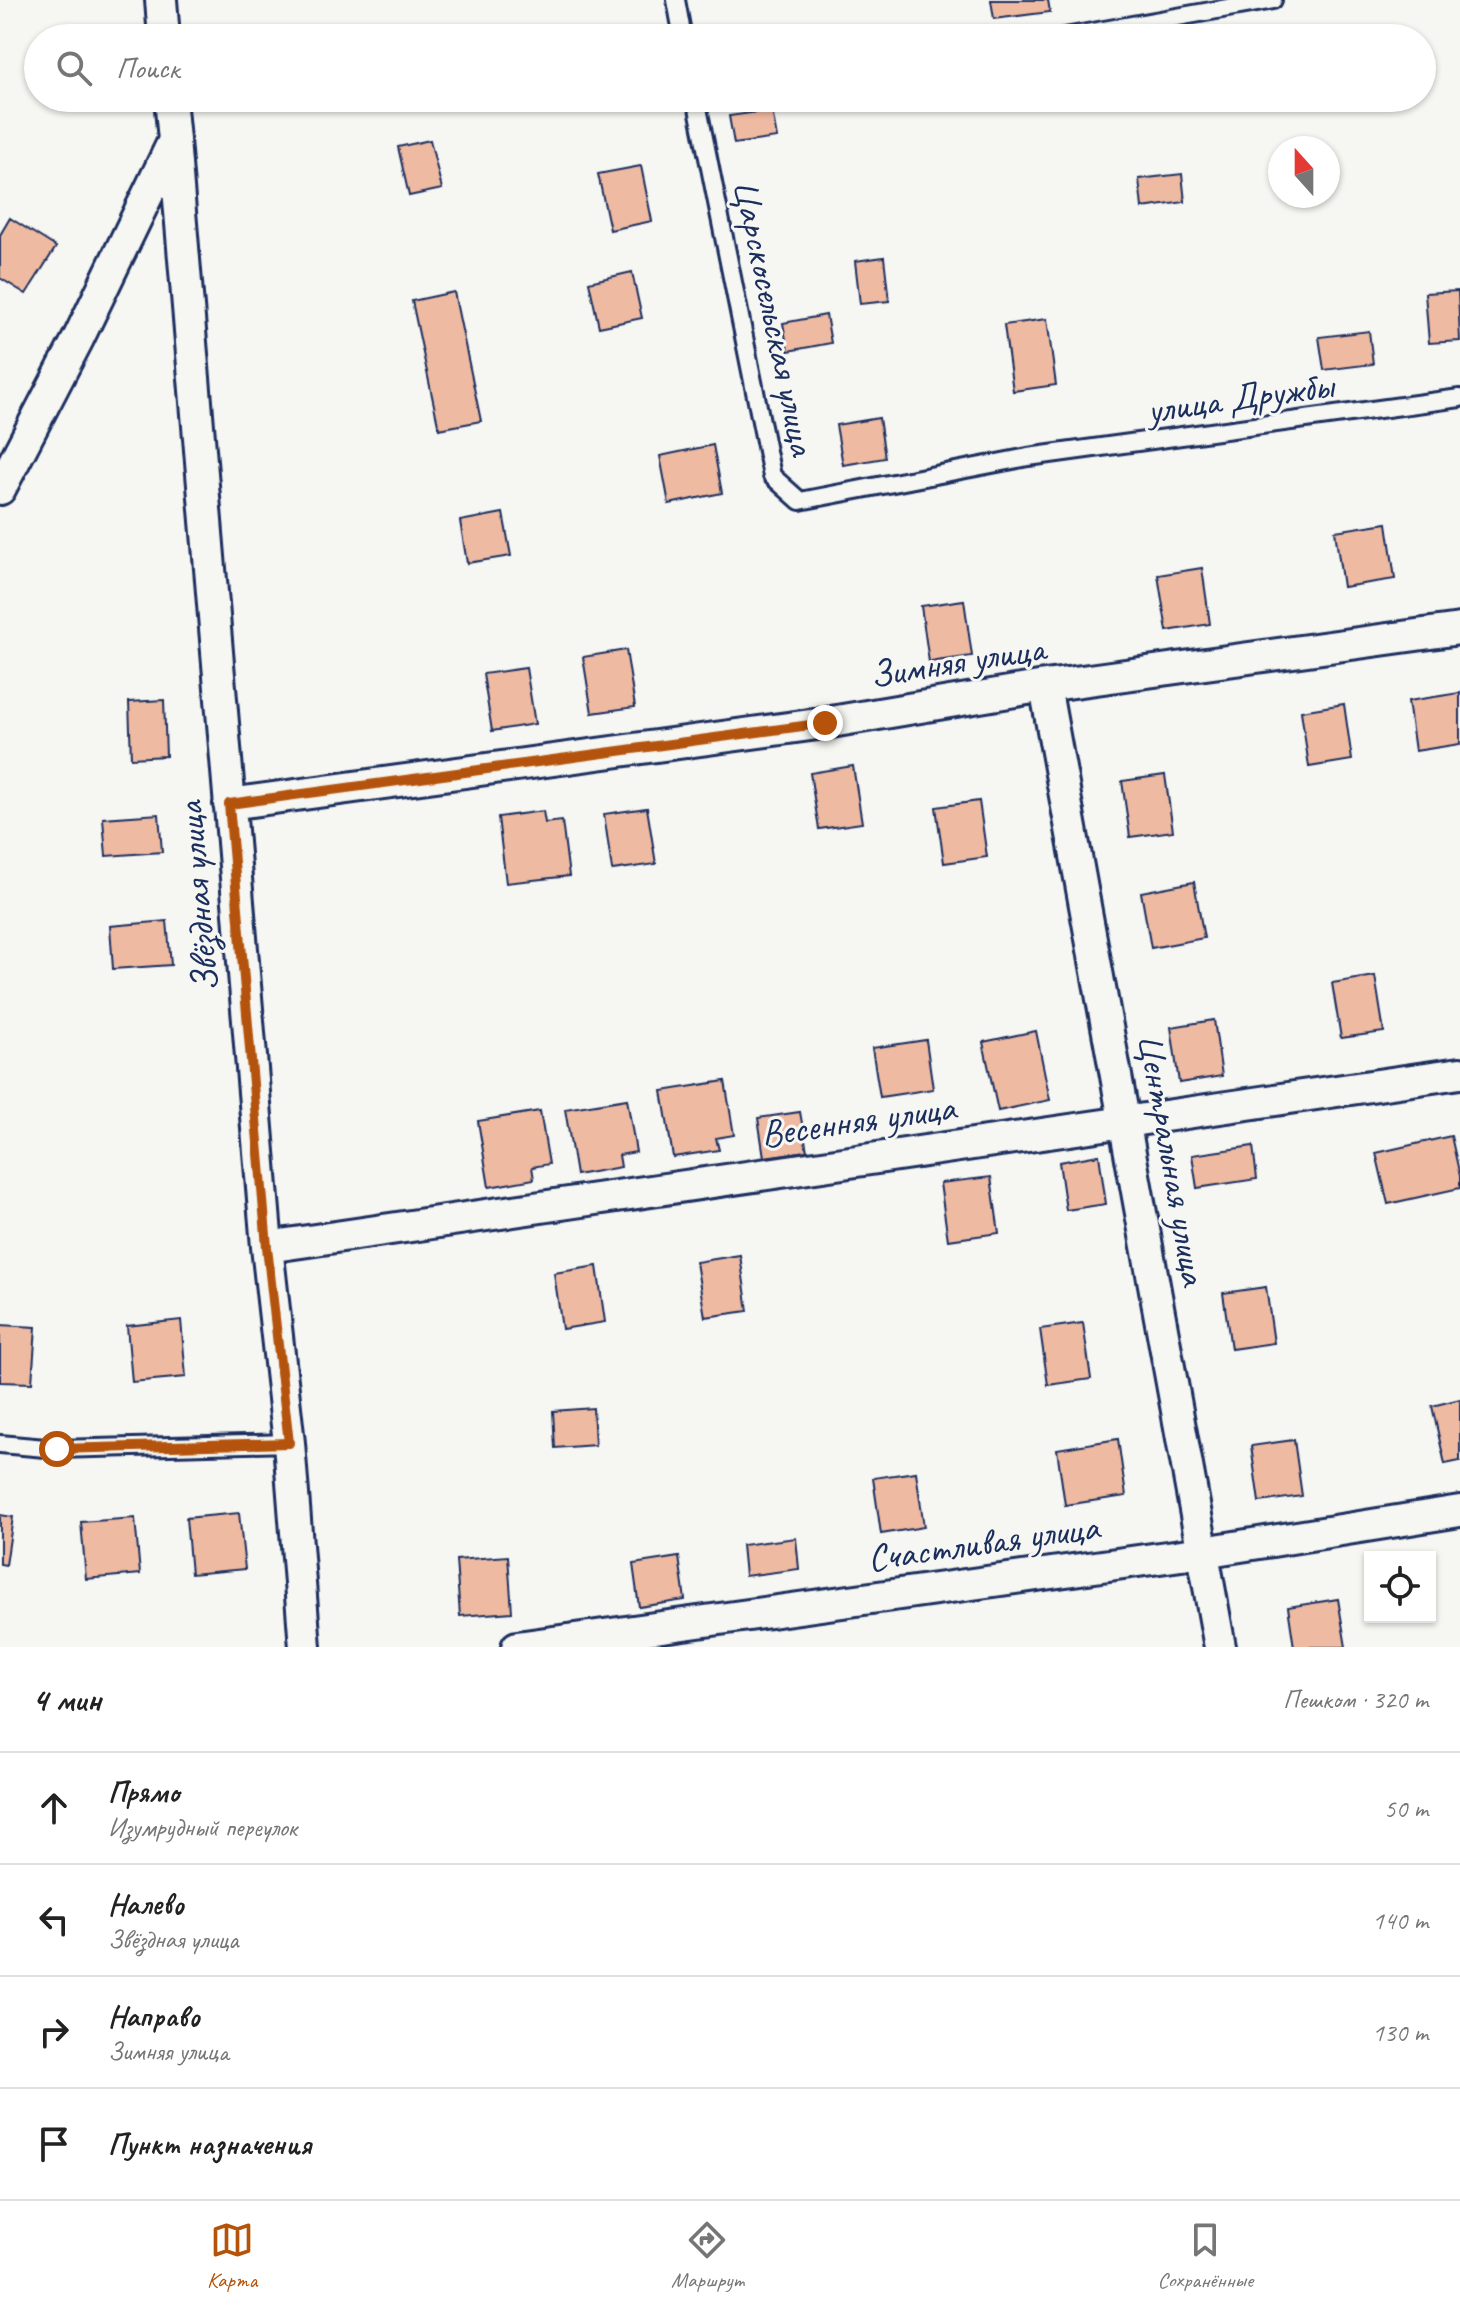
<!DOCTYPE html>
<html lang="ru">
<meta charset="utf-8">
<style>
:root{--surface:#fff;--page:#f2f2f2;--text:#222;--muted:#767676;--line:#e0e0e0;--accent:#b45309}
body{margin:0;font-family:Caveat,sans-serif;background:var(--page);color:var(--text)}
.controls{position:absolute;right:24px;bottom:24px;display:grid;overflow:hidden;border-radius:0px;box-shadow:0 2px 6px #0004}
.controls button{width:72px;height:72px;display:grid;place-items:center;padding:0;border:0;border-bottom:2px solid var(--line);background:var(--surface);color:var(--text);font:40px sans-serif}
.compass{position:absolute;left:1268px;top:136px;width:72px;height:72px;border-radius:50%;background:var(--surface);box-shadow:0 2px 6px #0004;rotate:339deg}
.stop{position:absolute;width:24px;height:24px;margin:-18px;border:6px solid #b45309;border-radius:50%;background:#fff}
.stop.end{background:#b45309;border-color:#fff;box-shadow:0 2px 8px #0008}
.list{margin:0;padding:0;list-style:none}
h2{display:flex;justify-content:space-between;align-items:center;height:104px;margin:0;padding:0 32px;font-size:34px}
h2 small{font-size:26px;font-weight:400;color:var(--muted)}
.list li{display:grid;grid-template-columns:52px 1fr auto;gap:24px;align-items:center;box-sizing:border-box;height:112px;padding:0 32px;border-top:2px solid var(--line)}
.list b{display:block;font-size:30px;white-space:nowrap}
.list p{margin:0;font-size:26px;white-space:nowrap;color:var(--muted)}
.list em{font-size:26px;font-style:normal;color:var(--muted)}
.icon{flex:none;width:44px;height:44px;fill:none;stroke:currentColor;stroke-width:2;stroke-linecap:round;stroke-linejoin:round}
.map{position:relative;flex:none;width:1460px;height:1647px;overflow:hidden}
.search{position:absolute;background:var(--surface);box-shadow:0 2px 6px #0004;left:24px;right:24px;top:24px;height:88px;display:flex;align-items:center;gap:20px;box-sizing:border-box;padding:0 28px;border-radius:44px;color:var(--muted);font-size:30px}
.sheet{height:552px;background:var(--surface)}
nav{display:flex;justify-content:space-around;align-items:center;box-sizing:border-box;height:112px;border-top:2px solid var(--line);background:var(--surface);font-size:22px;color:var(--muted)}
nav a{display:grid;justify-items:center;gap:4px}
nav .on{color:var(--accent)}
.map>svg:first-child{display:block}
.building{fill:#efbaa2;stroke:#1b2f5e;stroke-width:2}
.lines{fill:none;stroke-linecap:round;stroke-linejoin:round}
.service-casing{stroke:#1b2f5e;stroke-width:22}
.minor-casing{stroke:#1b2f5e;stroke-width:36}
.service{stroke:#f6f6f2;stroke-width:16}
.minor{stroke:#f6f6f2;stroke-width:30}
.route{stroke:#b45309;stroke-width:10}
.labels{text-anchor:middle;stroke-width:6;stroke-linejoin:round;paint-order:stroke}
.street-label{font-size:38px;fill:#1b2f5e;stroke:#f6f6f2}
</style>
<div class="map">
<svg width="1460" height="1647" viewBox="0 0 1460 1647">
<rect width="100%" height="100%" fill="#f6f6f2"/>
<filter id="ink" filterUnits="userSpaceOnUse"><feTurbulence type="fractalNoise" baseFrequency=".0125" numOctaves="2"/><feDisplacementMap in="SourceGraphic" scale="16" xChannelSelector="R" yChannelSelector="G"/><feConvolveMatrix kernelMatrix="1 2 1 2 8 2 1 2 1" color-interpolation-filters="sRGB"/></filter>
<g filter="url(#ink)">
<path class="building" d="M991 0H1048L1050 12 994 19Z
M772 110 777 138 734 144 729 116Z
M430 140 442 189 409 196 398 147Z
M641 166 652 221 610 230 598 174Z
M1182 174 1185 202 1142 208 1139 179Z
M10 218 56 247 26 294 0 278V235Z
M884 257 889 301 860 304 855 261Z
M632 272 642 318 599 327 589 282Z
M1458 291 1460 341 1429 343 1425 293Z
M454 292 481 421 439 429 412 301Z
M826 315 831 343 788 351 783 323Z
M1047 319 1056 385 1013 391 1004 325Z
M1369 331 1373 364 1324 370 1319 337Z
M879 418 885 458 843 465 836 425Z
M713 445 722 493 669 504 660 456Z
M503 513 511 556 467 563 460 521Z
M1387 523 1395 579 1343 587 1335 531Z
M1202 568 1210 624 1167 631 1158 575Z
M964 600 972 656 929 662 921 606Z
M626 650 635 707 592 713 583 657Z
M526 668 535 724 492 731 483 674Z
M1460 693V744L1415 751 1408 701Z
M164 700 166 756 131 758 129 702Z
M1344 704 1352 760 1309 767 1301 711Z
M853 766 862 823 819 829 810 773Z
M1165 775 1173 831 1130 837 1122 781Z
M979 801 987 857 944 863 936 807Z
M647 808 656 864 612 870 604 814Z
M543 811 545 823 562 821 569 876 506 883 498 817Z
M159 814 162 852 106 856 103 818Z
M1194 882 1204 938 1151 948 1141 892Z
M167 921 171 965 113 969 110 926Z
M1375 976 1384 1032 1341 1038 1332 983Z
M1214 1020 1222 1076 1179 1083 1171 1027Z
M1036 1031 1050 1100 998 1111 983 1042Z
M926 1040 933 1089 880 1097 872 1048Z
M725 1081 734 1135 716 1138 719 1150 673 1157 662 1091Z
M627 1099 636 1152 619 1155 621 1167 576 1175 565 1109Z
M540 1111 549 1164 532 1167 534 1179 489 1187 478 1121Z
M800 1112 807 1151 764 1157 758 1118Z
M1451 1136 1460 1176V1188L1388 1204 1376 1153Z
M1253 1146 1257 1179 1197 1188 1192 1155Z
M1099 1155 1106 1204 1066 1210 1059 1162Z
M991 1177 999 1233 948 1240 940 1183Z
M740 1255 748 1311 705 1317 696 1262Z
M597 1266 605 1322 562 1329 554 1273Z
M1266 1287 1274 1343 1231 1349 1223 1293Z
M181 1320 186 1377 132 1382 127 1326Z
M1083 1323 1091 1379 1048 1385 1040 1329Z
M0 1325 36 1327 32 1383 0 1382Z
M1460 1399V1461L1445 1464 1432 1406Z
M593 1408 595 1445 555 1448 553 1411Z
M1118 1439 1126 1496 1065 1505 1057 1449Z
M1294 1440 1302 1496 1259 1502 1251 1446Z
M916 1472 924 1527 881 1534 873 1478Z
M239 1513 245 1569 191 1574 186 1518Z
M0 1515 13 1517 6 1565 0 1564Z
M135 1518 140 1574 86 1579 81 1522Z
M796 1538 799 1569 745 1576 742 1545Z
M508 1556 512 1612 460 1616 456 1560Z
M679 1557 685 1600 639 1607 633 1564Z
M1338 1599 1346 1647H1294L1288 1607Z"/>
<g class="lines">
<defs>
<path id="service" d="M676 0 683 38
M1059 38 1273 0
M696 98 772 476 800 501 1028 457 1460 398
M0 1444 57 1449 289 1443"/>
<path id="minor" d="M161 0 164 38
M174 140 267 1247 289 1443 305 1647
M0 489 78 339 174 140 170 98
M1045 686 1220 1647
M229 804 825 723 1045 686 1460 629
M267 1247 1460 1073
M517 1647 1203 1552 1460 1511"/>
</defs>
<use href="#service" class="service-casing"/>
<use href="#minor" class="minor-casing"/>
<use href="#service" class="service"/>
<use href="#minor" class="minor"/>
</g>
</g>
<g class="lines" filter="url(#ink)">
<path class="route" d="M57 1449 289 1443 267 1247 229 804 825 723"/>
</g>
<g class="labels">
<g class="street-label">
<text transform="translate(775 317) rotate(78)" y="13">Царскосельская улица</text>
<text transform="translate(1240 397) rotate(-8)" y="13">улица Дружбы</text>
<text transform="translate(957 661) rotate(-9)" y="13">Зимняя улица</text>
<text transform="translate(197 897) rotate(-95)" y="13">Звёздная улица</text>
<text transform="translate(858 1120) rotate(-8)" y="13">Весенняя улица</text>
<text transform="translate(1173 1159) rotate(80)" y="13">Центральная улица</text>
<text transform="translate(983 1542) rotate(-8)" y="13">Счастливая улица</text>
</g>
</g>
</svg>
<div class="controls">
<button><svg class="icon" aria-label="locate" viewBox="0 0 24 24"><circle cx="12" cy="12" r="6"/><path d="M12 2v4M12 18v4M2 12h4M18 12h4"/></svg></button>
</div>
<svg class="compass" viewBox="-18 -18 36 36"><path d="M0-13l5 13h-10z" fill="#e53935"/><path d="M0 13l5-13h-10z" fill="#767676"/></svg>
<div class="stop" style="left:57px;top:1449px"></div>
<div class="stop end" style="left:825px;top:723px"></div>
<div class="search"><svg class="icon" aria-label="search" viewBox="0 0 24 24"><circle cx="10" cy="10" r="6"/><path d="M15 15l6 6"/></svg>Поиск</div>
</div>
<section class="sheet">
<h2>4 мин<small>Пешком · 320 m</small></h2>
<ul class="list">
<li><svg class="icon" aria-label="ahead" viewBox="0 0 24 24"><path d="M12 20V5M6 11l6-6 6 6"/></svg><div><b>Прямо</b><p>Изумрудный переулок</p></div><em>50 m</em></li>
<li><svg class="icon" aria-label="left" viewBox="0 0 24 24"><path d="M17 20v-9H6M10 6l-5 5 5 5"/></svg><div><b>Налево</b><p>Звёздная улица</p></div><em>140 m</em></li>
<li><svg class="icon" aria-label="right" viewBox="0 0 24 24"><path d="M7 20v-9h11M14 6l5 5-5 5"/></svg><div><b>Направо</b><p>Зимняя улица</p></div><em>130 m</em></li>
<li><svg class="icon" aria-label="arrive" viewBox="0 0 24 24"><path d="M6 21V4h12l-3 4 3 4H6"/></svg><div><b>Пункт назначения</b></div></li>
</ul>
</section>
<nav>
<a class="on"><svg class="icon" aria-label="map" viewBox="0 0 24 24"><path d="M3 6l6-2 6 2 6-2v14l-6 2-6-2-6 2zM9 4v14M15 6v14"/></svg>Карта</a>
<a><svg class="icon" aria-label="directions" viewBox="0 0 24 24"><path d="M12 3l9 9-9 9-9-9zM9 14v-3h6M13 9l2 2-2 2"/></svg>Маршрут</a>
<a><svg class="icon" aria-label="saved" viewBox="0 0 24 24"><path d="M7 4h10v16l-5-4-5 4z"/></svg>Сохранённые</a>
</nav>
